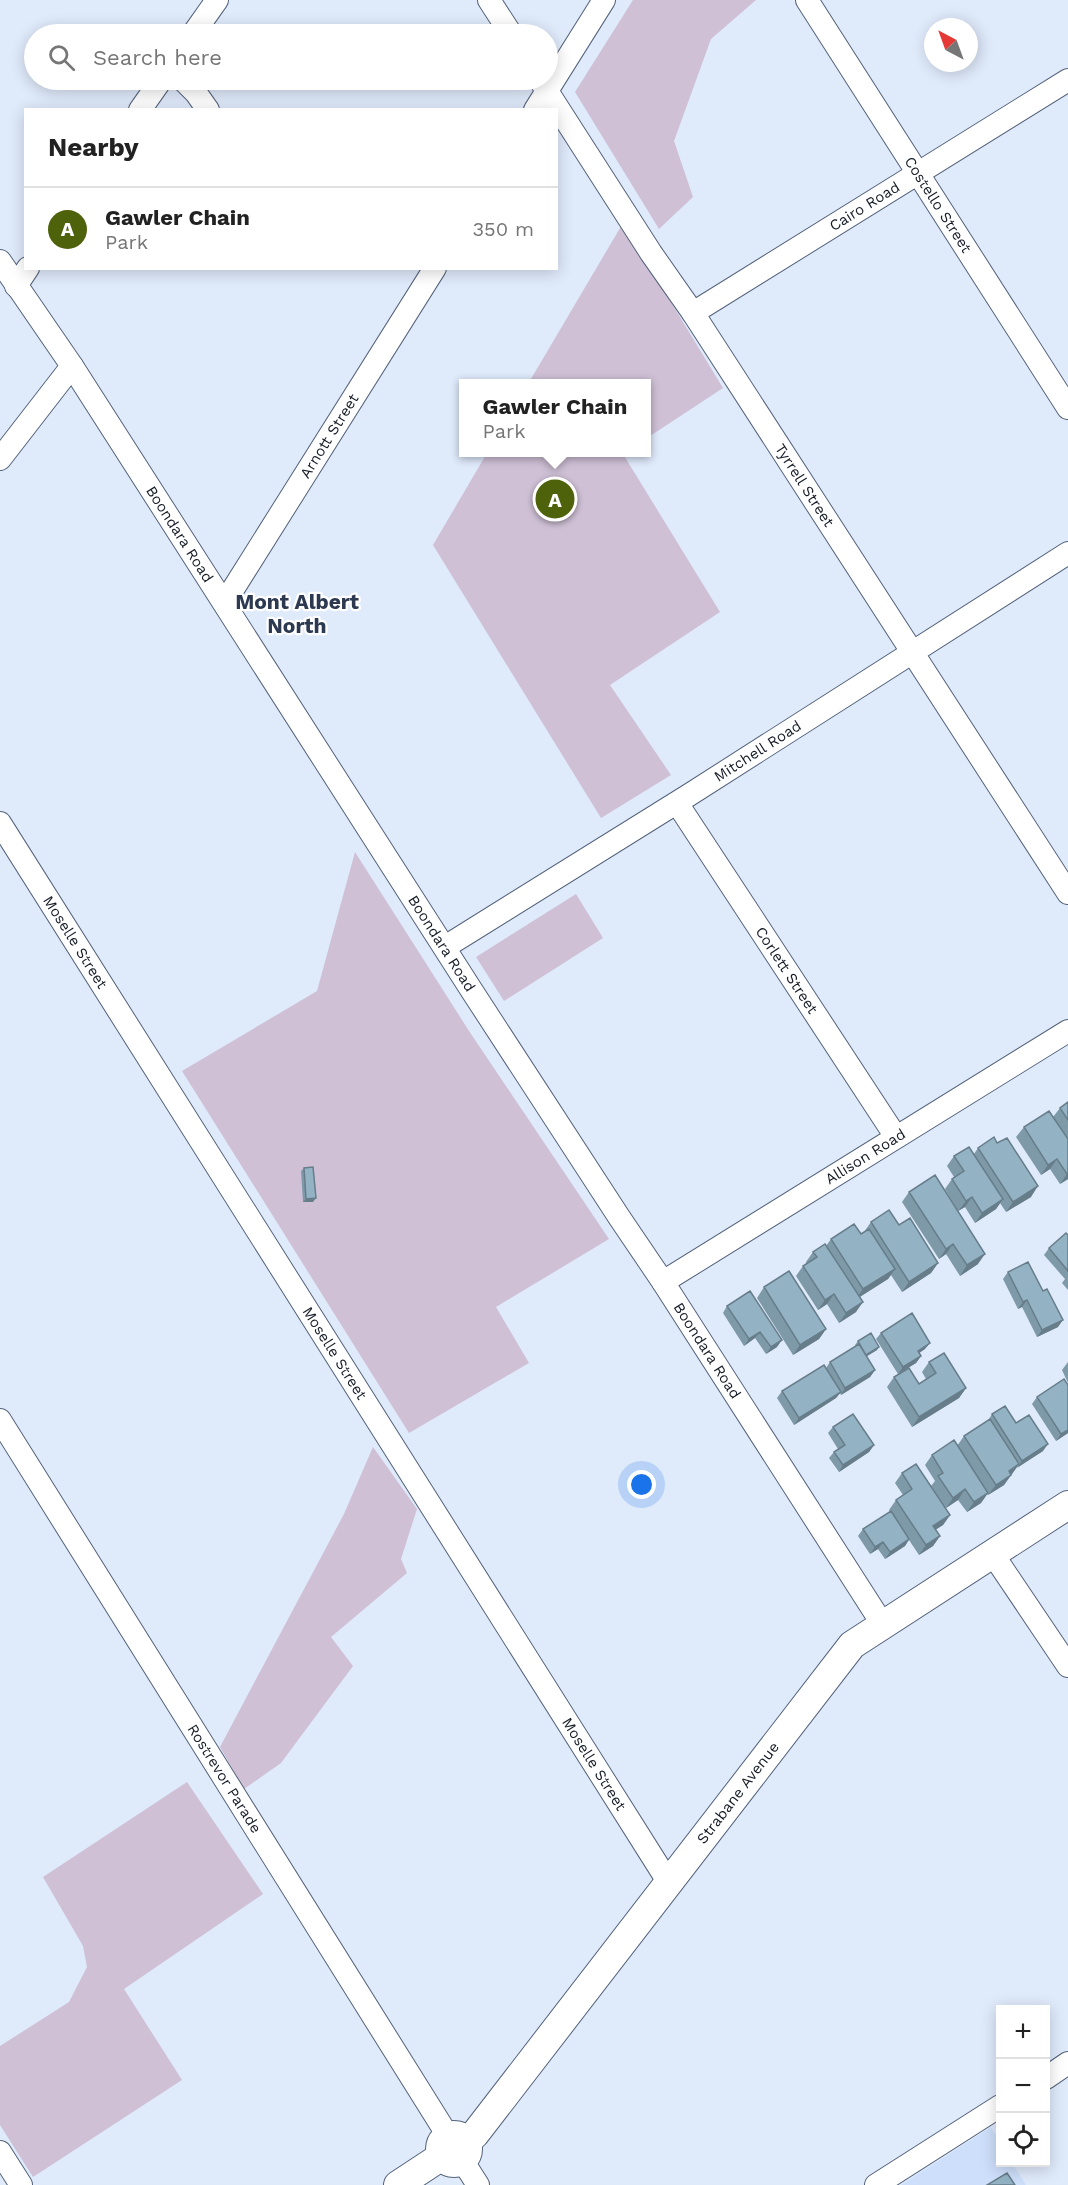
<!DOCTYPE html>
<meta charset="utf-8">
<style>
:root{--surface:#fff;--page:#f6f6f6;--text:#222;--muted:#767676;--line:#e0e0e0;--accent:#4e620c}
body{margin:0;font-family:"Work Sans",sans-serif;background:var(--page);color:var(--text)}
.controls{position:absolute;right:18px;bottom:18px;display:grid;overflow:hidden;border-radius:0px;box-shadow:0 3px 15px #0003}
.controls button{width:54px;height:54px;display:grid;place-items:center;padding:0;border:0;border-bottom:2px solid var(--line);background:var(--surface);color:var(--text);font:30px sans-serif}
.compass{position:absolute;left:924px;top:18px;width:54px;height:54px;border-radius:50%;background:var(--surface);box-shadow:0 3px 15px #0003;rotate:319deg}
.you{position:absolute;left:642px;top:1485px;width:21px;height:21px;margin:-15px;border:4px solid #fff;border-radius:50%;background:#1a73e8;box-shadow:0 0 0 9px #1a73e833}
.badge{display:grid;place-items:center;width:39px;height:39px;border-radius:50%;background:var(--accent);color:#fff;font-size:20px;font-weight:700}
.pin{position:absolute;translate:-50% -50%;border:3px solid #fff;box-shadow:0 2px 6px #0006}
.popup{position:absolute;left:459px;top:379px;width:192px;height:78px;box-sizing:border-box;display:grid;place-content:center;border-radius:0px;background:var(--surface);filter:drop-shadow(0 2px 4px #0005);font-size:20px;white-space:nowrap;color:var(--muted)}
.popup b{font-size:22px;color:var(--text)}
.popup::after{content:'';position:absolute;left:50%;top:100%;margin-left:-12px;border:12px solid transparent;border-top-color:var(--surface)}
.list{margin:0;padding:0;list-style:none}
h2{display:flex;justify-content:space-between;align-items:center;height:78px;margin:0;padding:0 24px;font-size:26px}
h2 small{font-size:20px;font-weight:400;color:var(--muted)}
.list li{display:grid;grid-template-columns:39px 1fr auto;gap:18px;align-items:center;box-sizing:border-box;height:84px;padding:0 24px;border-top:2px solid var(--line)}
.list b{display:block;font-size:22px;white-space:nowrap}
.list p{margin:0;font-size:20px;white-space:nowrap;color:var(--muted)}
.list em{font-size:20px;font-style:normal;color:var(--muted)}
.icon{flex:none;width:33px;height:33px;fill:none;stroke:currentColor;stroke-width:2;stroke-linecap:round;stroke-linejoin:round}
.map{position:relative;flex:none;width:1068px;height:2185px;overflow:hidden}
.search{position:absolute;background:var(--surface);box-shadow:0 3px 15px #0003;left:24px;top:24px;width:534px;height:66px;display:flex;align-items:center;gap:15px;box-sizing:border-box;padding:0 21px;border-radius:33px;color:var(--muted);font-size:22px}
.panel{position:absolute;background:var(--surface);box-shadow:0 3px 15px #0003;left:24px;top:108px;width:534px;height:162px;border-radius:0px}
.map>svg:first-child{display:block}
.built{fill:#cedffb}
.green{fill:#cfc0d6}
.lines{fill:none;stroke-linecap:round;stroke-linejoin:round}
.minor-casing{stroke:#54637b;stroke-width:24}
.tertiary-casing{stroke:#54637b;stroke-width:30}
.minor{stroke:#fff;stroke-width:22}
.tertiary{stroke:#fff;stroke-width:28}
.wall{fill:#7e9aa9}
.shaded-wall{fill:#677d8a}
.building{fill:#93b3c5;stroke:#677d8a;stroke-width:1.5}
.labels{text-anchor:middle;stroke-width:4.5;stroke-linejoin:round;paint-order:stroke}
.street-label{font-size:15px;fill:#151b25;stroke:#fff}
.district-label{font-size:21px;font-weight:bold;fill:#2c3950;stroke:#fff}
</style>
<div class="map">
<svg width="1068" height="2185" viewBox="0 0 1068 2185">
<rect width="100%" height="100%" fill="#dfeafb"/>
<path class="built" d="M991 2127 1000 2143V2162L1012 2163 1026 2185H901Z"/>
<path class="green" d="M633 0H756L711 39 674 141 693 197 659 229 575 92Z
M623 223 723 388 647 438 646 384H528Z
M487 453H625L623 454 720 612 610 685 671 775 601 818 433 545Z
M355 852 471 1034 609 1239 496 1307 529 1363 409 1433 182 1071 317 991Z
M576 894 603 938 504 1001 476 957Z
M373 1447 417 1509 401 1559 407 1573 331 1637 353 1666 281 1763 244 1789 220 1747 344 1514Z
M187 1782 263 1894 124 1989 182 2080 33 2177 0 2125V2046L69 2002 87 1967 83 1946 43 1877Z"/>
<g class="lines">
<defs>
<g id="minor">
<path d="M489 0 511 34"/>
<path id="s1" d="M807 0 1068 408"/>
<path d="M193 34 217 0"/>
<path d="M183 80 196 93 208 110"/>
<path id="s2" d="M540 80 651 253 693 313 1068 893"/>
<path d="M140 110 161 80"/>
<path d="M535 110 604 0"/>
<path id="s3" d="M0 261 72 366 472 991 619 1217 663 1282 883 1625"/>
<path d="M16 286 28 268"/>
<path id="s4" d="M693 313 1068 80"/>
<path d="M0 459 72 366"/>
<path id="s5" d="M225 602 435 268"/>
<path id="s6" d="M677 803 896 1137"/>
<path id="s7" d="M0 823 669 1883"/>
<path id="s8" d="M445 947 689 795 1068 553"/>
<path id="s9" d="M663 1282 1068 1031"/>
<path id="s10" d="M0 1420 448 2136"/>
<path d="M992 1553 1068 1666"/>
<path d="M1046 2078 1068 2063"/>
<path d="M0 2152 21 2185"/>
<path d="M462 2160 478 2185"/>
<path d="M876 2185 1000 2106"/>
</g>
<g id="tertiary">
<circle cx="454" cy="2149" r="14"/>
<path id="s11" d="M467 2142 475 2134 852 1645 1068 1505"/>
<path d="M398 2185 442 2156"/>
</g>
</defs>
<use href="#minor" class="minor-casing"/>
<use href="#tertiary" class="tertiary-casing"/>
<use href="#minor" class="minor"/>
<use href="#tertiary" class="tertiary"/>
</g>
<path class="wall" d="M1068 1102V1179L1060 1184 1050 1169 1041 1175 1016 1137 1024 1127 1053 1117 1060 1108Z
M978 1148 1031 1197 1006 1212 1000 1203 996 1209 975 1223 965 1207 958 1211 945 1189 952 1179 954 1177 947 1166 954 1156 974 1154Z
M304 1168 313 1202H303L301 1171Z
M909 1192 978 1264 960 1276 946 1254 939 1259 902 1202Z
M871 1222 899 1225 938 1263 931 1273 902 1292 891 1275 888 1279 860 1297 856 1312 839 1323 827 1304 818 1310 796 1276 803 1266 807 1264 806 1262 813 1252 826 1246 831 1239 861 1234 864 1232Z
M1068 1235V1290L1062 1283 1065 1279 1044 1255 1049 1248Z
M1008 1272 1058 1327 1037 1337 1022 1307 1018 1309 1003 1279Z
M764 1287 826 1329 819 1339 793 1355 757 1298Z
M750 1291 777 1347 766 1354 755 1338 744 1346 723 1313 727 1306Z
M881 1333 925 1349 919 1353 921 1356 916 1363 898 1374 876 1339Z
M858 1341 877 1350 866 1357 875 1370 870 1377 841 1395 840 1393 836 1398 794 1425 777 1398 782 1391 826 1368 830 1362 856 1346 855 1345Z
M929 1362 966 1388 959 1398 912 1427 887 1387 894 1377 919 1384 926 1379 922 1372Z
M1068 1362V1383L1062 1370Z
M1068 1385V1433L1056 1441 1032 1404 1037 1397Z
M992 1414 1016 1423 1043 1451 1017 1467 1004 1485 988 1495 987 1494 981 1503 967 1512 958 1500 946 1508 931 1486 935 1481 925 1465 932 1455 957 1446 964 1436 988 1421Z
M833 1427 874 1445 869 1452 839 1472 829 1458 834 1452 838 1449 828 1433Z
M902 1473 950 1515 943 1525 936 1529 940 1536 933 1546 919 1555 909 1540 905 1546 885 1559 878 1549 870 1554 858 1536 863 1529 890 1512 889 1510 896 1500 903 1495 895 1483Z"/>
<path class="shaded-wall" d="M1057 1159 1050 1169 1041 1175 1048 1165Z
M1068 1174V1179L1060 1184 1067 1174Z
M1038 1186 1031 1197 1006 1212 1013 1202Z
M972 1197 965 1207 958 1211 966 1201Z
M316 1198 313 1202H303L306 1199Z
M1003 1199 996 1209 975 1223 982 1213Z
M953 1244 946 1254 939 1259 946 1249Z
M985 1254 978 1264 960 1276 967 1265Z
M938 1263 931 1273 902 1292 909 1282Z
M895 1269 888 1279 856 1299 863 1289Z
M834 1294 827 1304 818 1310 825 1300Z
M1027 1300 1022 1307 1018 1309 1023 1302Z
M863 1302 856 1312 839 1323 846 1313Z
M1063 1320 1058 1327 1037 1337 1042 1330Z
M826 1329 819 1339 793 1355 800 1345Z
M760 1332 755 1338 744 1346 749 1339Z
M782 1340 777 1347 766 1354 771 1347Z
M930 1343 925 1349 913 1357 918 1351Z
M879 1347 877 1350 863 1358 866 1355Z
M921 1356 916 1363 898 1374 903 1367Z
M875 1370 870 1377 841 1395 845 1388Z
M966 1388 959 1398 912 1427 919 1417Z
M841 1392 836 1398 794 1425 799 1418Z
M1068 1430V1433L1056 1441 1061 1434Z
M1048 1444 1043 1451 1017 1468 1022 1461Z
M874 1445 869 1452 839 1472 843 1465Z
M1019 1464 1012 1474 1002 1481 1009 1471Z
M1011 1475 1004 1485 988 1495 996 1485Z
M965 1489 958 1500 946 1508 953 1498Z
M988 1493 981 1503 967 1512 974 1502Z
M950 1515 943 1525 926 1536 933 1526Z
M940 1536 933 1546 919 1555 926 1545Z
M909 1539 905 1546 885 1559 890 1552Z
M883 1542 878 1549 870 1554 875 1547Z"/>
<path class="building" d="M1068 1102V1120L1060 1108Z
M1049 1111 1068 1139V1174H1067L1057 1159 1048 1165 1024 1127Z
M994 1137 997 1143 1007 1138 1038 1186 1013 1202 978 1148Z
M969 1147 1003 1199 982 1213 972 1197 966 1201 952 1179 964 1171 954 1156Z
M313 1167 316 1198 306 1199 304 1168Z
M935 1175 985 1254 967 1265 953 1244 946 1249 909 1192Z
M889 1210 899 1225 910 1218 938 1263 909 1282 871 1222Z
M854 1224 861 1234 869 1229 895 1269 863 1289 831 1239Z
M1066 1233 1068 1235V1271L1049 1248Z
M825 1244 863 1302 846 1313 834 1294 825 1300 803 1266 817 1257 813 1252Z
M1028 1262 1043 1291 1047 1289 1063 1320 1042 1330 1027 1300 1023 1302 1008 1272Z
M789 1271 826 1329 800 1345 764 1287Z
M750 1291 782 1340 771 1347 760 1332 749 1339 727 1306Z
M912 1313 930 1343 918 1351 921 1356 903 1367 881 1333Z
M871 1333 879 1347 866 1355 858 1341Z
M859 1344 875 1370 845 1388 830 1362Z
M944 1353 966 1388 919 1417 894 1377 909 1368 919 1384 936 1373 929 1362Z
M824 1365 841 1392 799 1418 782 1391Z
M1064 1379 1068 1385V1430L1061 1434 1037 1397Z
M1005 1406 1016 1423 1029 1415 1048 1444 1022 1461 992 1414Z
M853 1414 874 1445 843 1465 834 1452 845 1445 833 1427Z
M990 1419 1019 1464 1009 1471 1011 1475 996 1485 964 1436Z
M954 1440 988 1493 974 1502 965 1489 953 1498 938 1476 943 1473 932 1455Z
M916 1464 950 1515 933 1526 940 1536 926 1545 896 1500 912 1489 902 1473Z
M891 1511 909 1539 890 1552 883 1542 875 1547 863 1529Z
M1007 2173 1015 2185H987Z"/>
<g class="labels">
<g class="street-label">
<text dy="5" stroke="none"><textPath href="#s1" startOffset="243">Costello Street</textPath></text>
<text dy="5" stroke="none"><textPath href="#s4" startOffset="202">Cairo Road</textPath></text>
<text dy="5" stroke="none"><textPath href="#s5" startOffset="196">Arnott Street</textPath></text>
<text dy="5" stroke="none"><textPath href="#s2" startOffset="484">Tyrrell Street</textPath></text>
<text dy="5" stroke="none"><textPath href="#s3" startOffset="327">Boondara Road</textPath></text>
<text dy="5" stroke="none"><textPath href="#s8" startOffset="369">Mitchell Road</textPath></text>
<text dy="5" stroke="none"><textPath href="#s7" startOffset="141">Moselle Street</textPath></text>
<text dy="5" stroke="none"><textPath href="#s3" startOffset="813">Boondara Road</textPath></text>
<text dy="5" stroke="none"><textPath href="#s6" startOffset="200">Corlett Street</textPath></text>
<text dy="5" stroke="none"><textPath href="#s9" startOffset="238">Allison Road</textPath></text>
<text dy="5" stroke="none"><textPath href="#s3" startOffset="1299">Boondara Road</textPath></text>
<text dy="5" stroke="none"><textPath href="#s7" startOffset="627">Moselle Street</textPath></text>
<text dy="5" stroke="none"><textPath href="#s7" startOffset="1113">Moselle Street</textPath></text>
<text dy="5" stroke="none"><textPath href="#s10" startOffset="423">Rostrevor Parade</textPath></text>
<text dy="5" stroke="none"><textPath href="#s11" startOffset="442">Strabane Avenue</textPath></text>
</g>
<g class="district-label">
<text x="297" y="609">Mont Albert<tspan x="297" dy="24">North</tspan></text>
</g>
</g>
</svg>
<div class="controls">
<button>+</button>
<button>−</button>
<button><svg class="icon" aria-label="locate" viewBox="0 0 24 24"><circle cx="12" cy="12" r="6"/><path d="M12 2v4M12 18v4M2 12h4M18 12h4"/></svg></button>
</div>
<svg class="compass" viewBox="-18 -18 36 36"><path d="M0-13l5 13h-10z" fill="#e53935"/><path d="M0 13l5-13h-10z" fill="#767676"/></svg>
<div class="you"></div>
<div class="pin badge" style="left:555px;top:499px">A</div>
<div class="popup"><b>Gawler Chain</b>Park</div>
<div class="search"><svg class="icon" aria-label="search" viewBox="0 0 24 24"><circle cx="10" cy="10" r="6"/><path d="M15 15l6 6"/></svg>Search here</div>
<section class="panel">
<h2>Nearby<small></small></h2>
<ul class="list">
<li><span class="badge">A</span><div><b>Gawler Chain</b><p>Park</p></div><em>350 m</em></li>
</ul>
</section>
</div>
